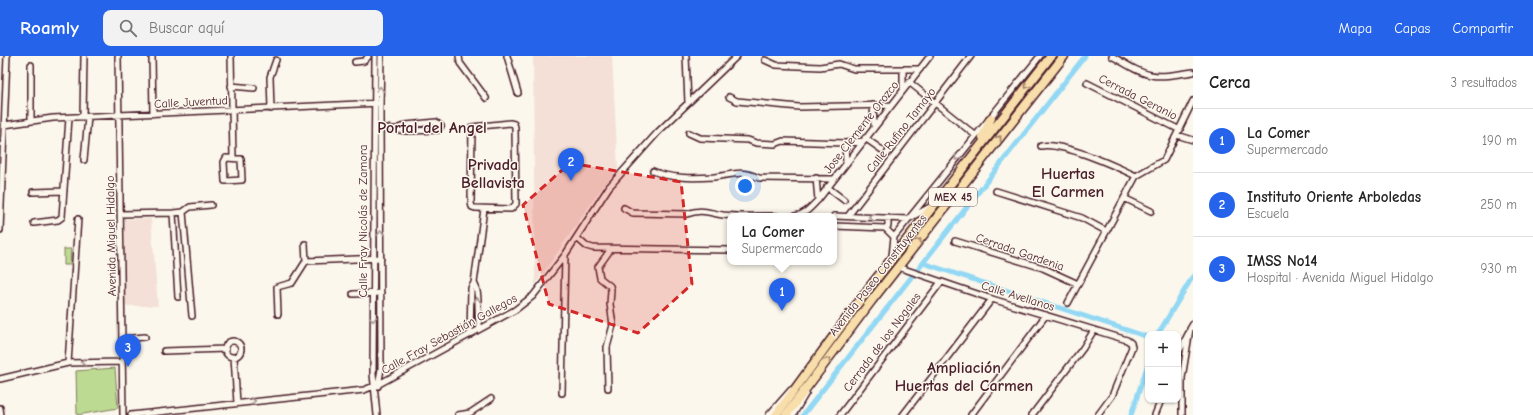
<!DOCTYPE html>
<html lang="es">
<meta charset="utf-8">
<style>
:root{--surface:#fff;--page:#f2f2f2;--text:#222;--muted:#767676;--line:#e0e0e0;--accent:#2563eb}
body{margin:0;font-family:"Comic Neue",sans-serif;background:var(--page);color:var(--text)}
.controls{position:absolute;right:12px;bottom:12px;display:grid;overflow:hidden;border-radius:8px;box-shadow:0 1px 3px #0004}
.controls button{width:36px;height:36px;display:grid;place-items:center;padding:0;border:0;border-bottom:1px solid var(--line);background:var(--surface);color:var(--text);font:20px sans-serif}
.you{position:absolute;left:745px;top:130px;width:14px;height:14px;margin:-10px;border:3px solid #fff;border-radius:50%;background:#1a73e8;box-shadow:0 0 0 6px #1a73e833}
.badge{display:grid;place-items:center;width:26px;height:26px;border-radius:50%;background:var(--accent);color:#fff;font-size:13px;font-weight:700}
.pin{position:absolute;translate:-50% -33px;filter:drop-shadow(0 1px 2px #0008)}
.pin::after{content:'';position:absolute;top:21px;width:14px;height:12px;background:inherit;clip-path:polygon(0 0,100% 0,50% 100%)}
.popup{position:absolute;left:727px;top:157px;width:110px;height:52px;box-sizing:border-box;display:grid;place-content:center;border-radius:8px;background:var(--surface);filter:drop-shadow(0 1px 3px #0005);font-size:13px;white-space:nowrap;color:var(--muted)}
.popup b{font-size:15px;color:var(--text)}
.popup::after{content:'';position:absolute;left:50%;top:100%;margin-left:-8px;border:8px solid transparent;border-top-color:var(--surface)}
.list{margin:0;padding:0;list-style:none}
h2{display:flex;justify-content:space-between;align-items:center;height:52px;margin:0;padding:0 16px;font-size:17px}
h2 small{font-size:13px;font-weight:400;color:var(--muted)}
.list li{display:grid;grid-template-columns:26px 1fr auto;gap:12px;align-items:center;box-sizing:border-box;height:64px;padding:0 16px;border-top:1px solid var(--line)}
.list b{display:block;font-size:15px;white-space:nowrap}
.list p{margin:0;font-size:13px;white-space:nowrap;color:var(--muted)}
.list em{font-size:13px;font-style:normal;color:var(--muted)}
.icon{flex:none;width:22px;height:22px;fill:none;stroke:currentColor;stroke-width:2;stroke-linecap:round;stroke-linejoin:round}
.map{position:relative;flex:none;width:1193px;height:359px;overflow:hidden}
header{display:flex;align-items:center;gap:24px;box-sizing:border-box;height:56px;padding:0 20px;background:var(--accent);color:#fff}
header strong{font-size:19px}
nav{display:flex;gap:22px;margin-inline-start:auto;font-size:14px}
.search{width:280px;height:36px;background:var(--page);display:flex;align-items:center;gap:10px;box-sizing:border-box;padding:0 14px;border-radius:8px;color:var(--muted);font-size:15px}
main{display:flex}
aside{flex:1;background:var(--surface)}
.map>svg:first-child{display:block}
.built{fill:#f4e0d6}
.green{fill:#bcda92;stroke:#837c5e}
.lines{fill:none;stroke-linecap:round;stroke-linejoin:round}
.canal{stroke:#92d8f4;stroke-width:5}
.minor-casing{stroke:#4a1f2b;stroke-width:8}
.highway-casing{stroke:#4a1f2b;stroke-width:11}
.minor{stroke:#fbf7ec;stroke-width:5}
.highway{stroke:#f8deab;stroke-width:8}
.oneway{stroke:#a17e6b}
.oneway2{stroke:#ab9695}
.marked{fill:#d62828;fill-opacity:0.2;stroke:#d62828;stroke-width:3;stroke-dasharray:8 5;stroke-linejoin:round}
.labels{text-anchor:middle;stroke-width:3;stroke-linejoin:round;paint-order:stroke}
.shield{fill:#fbf7ec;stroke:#7f6065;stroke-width:1}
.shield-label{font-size:11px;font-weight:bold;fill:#4a1f2b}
.street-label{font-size:12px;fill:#4a1f2b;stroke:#fbf7ec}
.district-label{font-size:16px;font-weight:bold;fill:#4a1f2b;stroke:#fbf7ec}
</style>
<header>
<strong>Roamly</strong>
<div class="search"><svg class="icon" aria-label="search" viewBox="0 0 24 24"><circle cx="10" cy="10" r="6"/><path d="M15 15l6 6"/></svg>Buscar aquí</div>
<nav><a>Mapa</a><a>Capas</a><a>Compartir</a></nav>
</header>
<main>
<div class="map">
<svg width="1193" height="359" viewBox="0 0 1193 359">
<rect width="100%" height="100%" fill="#fbf7ec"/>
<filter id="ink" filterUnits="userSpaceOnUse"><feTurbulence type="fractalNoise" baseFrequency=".025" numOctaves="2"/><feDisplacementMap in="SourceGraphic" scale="8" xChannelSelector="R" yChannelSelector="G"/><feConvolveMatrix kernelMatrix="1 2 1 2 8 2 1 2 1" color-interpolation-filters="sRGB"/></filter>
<g filter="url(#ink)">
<path class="built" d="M533 0H612L618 113 599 136 535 229Z
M125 163H151L158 250H125Z"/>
<path class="green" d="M64 193H71L70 209H64Z
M115 312 118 352 77 359 76 315Z"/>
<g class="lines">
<path class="canal" d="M1085 0 923 207 1148 281
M917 215 923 207
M1158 278 1193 220
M803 359 913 219
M1131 359 1148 308"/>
<defs>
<path id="minor" d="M118 0 123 359
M152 0 153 58
M231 0 233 102
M375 0 373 318 377 359
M459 0 460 7 486 42
M507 0 518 37
M686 0 688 47
M1112 0C1149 22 1150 23 1193 16
M765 4 776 9 820 11 839 8 854 13H920
M355 6 364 5 368 1
M31 9V65
M903 14V33
M909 26 975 79
M1087 27 1180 74
M231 30 254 32
M729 41 737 45 799 51 891 49
M873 49 874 70
M271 53 270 21 276 4
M83 61 84 0
M510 67 514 68 515 71 516 148 511 153 475 152 472 151 471 147 472 71Z
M4 69 53 62 380 47
M377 71 407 75 438 74 441 70 436 66 406 69 399 72
M689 77 700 82 748 84 756 87 775 88 783 85 845 87 863 85
M1177 79 1193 84
M865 82 882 94
M845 87 846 107
M1041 90C1062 86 1115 110 1136 120
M226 102 241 103 242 124 225 125 224 106Z
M84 104 88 61
M653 115C670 123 695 122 714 121 733 119 740 113 759 122L833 123
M816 122 818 144
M827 131 844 144
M996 135 1082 162 1106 175
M33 136 64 135
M1124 142 1151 155
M624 152 633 157 687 158C702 152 709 157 723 159 741 161 759 160 776 160
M183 156 192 260
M173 157 178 241
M120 158 173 157 183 156 190 151 211 149
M795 160C805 159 811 151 818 144L930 0
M834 160 908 163 930 151
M848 160 971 0
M34 167 58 164 62 161 69 62
M834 170 885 172 894 181 892 200
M885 172 888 170V162
M0 174 7 0
M894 181 1040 0
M577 182 586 190 593 192 730 194
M955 185 1043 212 1078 228
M305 188 306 205
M898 211 992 243 1127 284 1131 287 1132 291 1112 340 1098 359
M474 227C481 238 476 259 480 273
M353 238 381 237
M1068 247 1136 120 1164 104 1193 45
M278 258 277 231 292 227 306 205 381 202
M470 279 471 232 474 227 484 153
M122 283 145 281
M225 293a8 8 0 1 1 16 0a8 8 0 1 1-16 0Z
M164 295 226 293
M1178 298 1188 278
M234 301 237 347
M68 307 78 163
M0 323 68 307 122 306
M378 330 381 313 380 53 381 0
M608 332 607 291 613 269 610 248 611 234 610 230 600 222 598 211 611 193
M562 337 565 199
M0 352 1 359
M131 359 364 334 379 328 515 254 533 240 565 199 609 131 658 76 737 0
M458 359 470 357 491 343
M769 359 791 334
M793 359 806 337
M840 359 941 226
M903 359 992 243
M971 359 1046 259
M1032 359 1083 292 1094 274
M1155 359 1161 344
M1182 359V322L1190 273 1193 268"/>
<path id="highway" d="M983 81 991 62
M776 359 869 232 1051 0
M786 359 872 244 1064 0"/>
</defs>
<use href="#minor" class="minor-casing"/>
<use href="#highway" class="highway-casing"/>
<use href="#minor" class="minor"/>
<use href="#highway" class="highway"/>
</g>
<defs><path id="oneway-chevron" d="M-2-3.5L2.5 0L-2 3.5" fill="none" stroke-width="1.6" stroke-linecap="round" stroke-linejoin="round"/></defs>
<g class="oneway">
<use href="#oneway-chevron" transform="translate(1027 30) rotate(129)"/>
<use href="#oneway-chevron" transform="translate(999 82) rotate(-52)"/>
<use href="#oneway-chevron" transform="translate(919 185) rotate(-52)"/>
<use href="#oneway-chevron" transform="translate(828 304) rotate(-55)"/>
</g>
<g class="oneway2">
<use href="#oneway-chevron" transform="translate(380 33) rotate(-88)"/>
<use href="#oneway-chevron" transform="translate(957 102) rotate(128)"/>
<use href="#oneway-chevron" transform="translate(871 161) rotate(-178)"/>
<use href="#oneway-chevron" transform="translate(381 177) rotate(-90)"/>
<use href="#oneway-chevron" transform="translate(477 244) rotate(-89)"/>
<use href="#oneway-chevron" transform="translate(373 263) rotate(90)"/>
<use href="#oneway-chevron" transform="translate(83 306) rotate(179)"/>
<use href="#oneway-chevron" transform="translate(253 345) rotate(-6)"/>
</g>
</g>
<path class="marked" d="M570 107 681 126 692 228 638 277 549 248 523 149Z"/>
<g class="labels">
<rect class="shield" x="929" y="132" width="48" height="18" rx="3"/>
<g class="shield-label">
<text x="953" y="145">MEX 45</text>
</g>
<g class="street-label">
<text transform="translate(1138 41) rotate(27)" y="4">Cerrada Geranio</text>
<text transform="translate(191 46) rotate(-3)" y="4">Calle Juventud</text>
<text transform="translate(861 71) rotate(-52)" y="4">Jose Clemente Orozco</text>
<text transform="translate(901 74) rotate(-52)" y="4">Calle Rufino Tamayo</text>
<text transform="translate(363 165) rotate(-90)" y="4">Calle Fray Nicolás de Zamora</text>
<text transform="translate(111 180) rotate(-91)" y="4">Avenida Miguel Hidalgo</text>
<text transform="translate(1020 196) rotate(19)" y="4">Cerrada Gardenia</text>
<text transform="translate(878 219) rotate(-52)" y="4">Avenida Paseo Constituyentes</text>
<text transform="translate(1018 240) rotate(17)" y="4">Calle Avellanos</text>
<text transform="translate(449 278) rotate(-29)" y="4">Calle Fray Sebastián Gallegos</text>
<text transform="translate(882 286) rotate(-53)" y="4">Cerrada de los Nogales</text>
</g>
<g class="district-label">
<text x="432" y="77">Portal del Angel</text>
<text x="493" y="114">Privada<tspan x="493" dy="18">Bellavista</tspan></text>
<text x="1068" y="123">Huertas<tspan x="1068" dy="18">El Carmen</tspan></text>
<text x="964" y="317">Ampliación<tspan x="964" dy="18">Huertas del Carmen</tspan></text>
</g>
</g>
</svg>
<div class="controls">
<button>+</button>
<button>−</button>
</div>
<div class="you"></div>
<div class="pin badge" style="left:782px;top:255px">1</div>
<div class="popup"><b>La Comer</b>Supermercado</div>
<div class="pin badge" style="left:571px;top:125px">2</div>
<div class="pin badge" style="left:128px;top:311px">3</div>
</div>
<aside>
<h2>Cerca<small>3 resultados</small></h2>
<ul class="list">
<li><span class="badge">1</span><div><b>La Comer</b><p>Supermercado</p></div><em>190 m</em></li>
<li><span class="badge">2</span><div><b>Instituto Oriente Arboledas</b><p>Escuela</p></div><em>250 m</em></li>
<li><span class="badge">3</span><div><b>IMSS No14</b><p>Hospital · Avenida Miguel Hidalgo</p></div><em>930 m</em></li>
</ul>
</aside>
</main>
